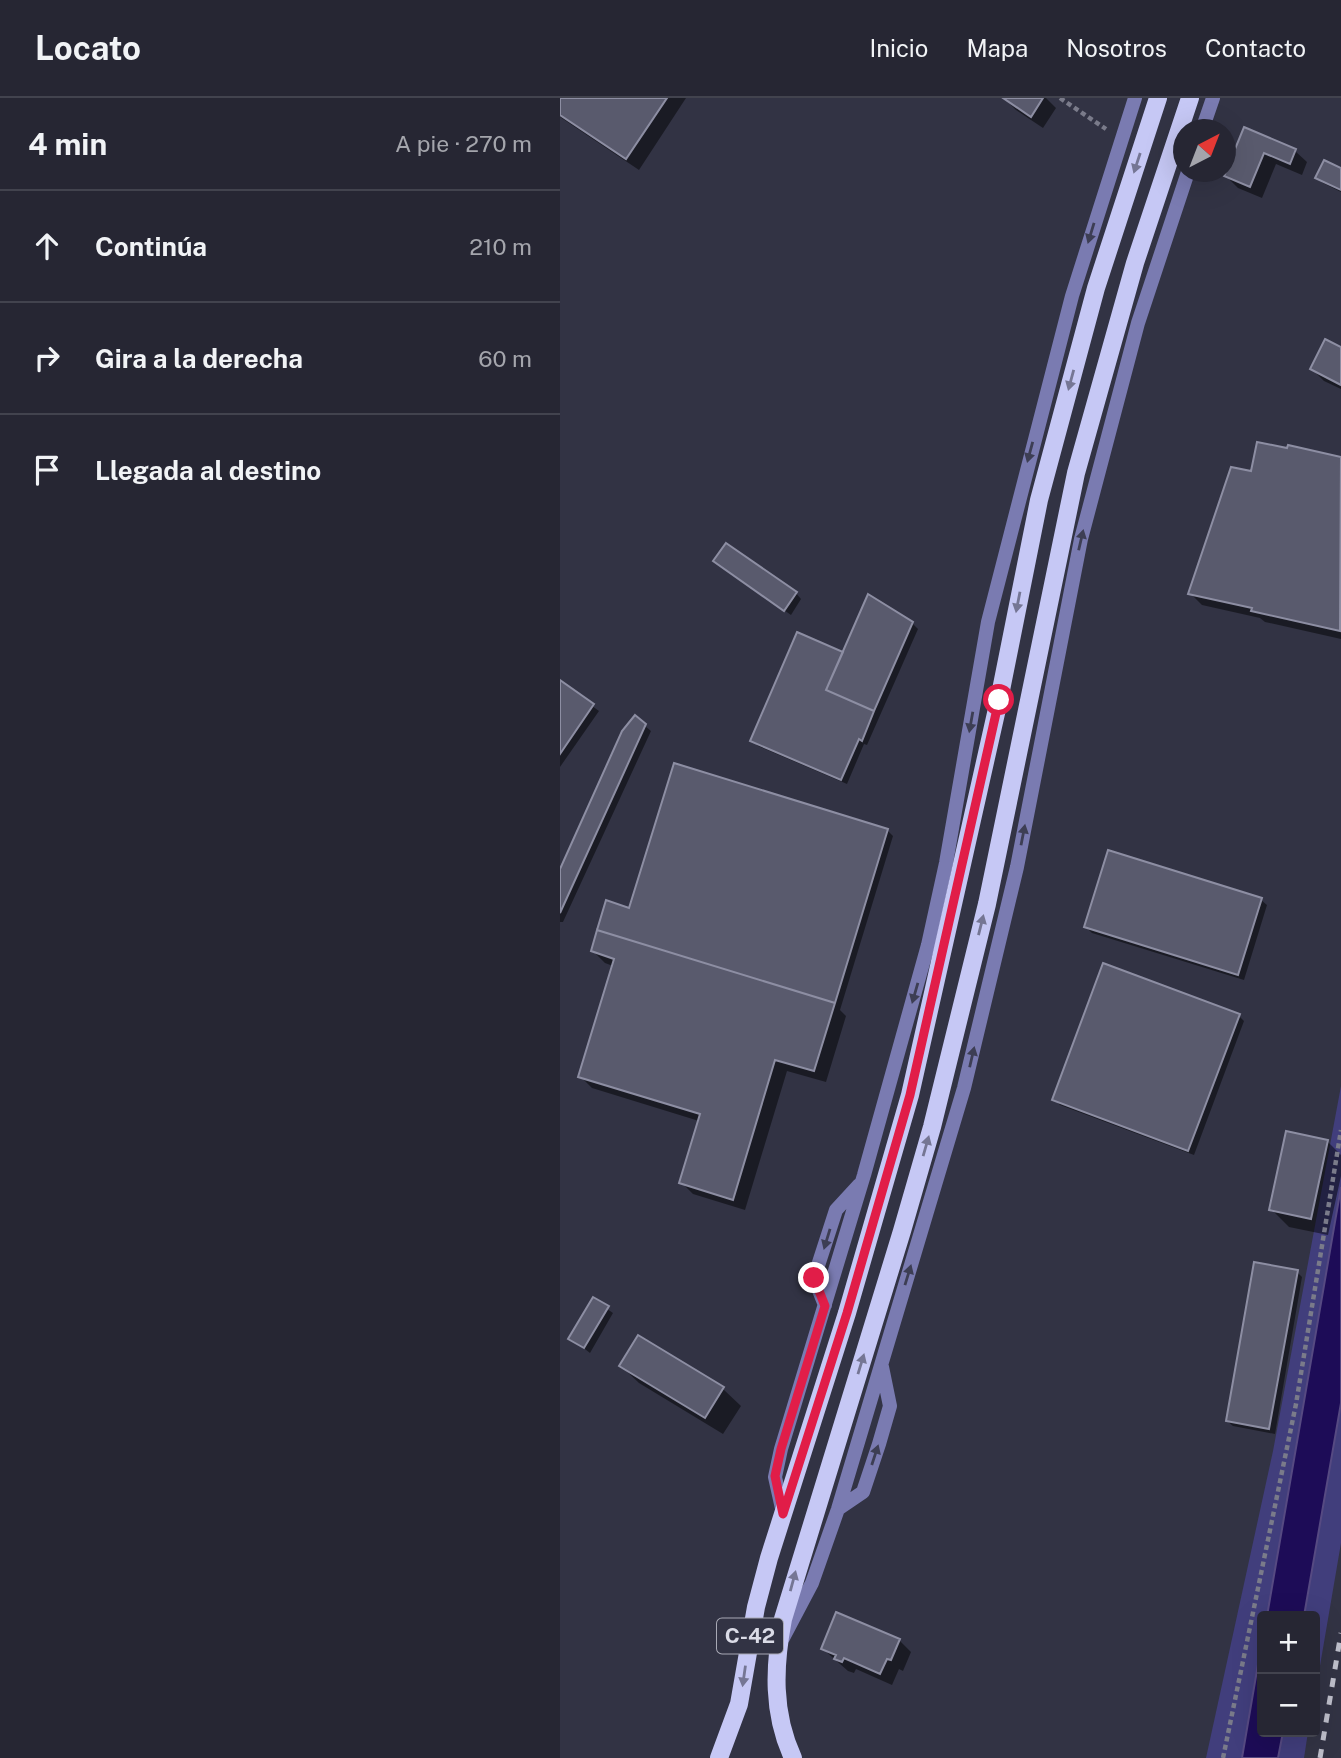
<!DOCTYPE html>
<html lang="es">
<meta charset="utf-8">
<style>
:root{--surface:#262633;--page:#2e2e3b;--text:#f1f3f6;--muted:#a4a5ac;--line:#42434e}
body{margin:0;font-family:"Public Sans",sans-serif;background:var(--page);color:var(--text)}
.controls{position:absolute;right:21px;bottom:21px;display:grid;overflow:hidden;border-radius:7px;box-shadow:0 7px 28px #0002}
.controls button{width:63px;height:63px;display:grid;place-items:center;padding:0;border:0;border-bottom:2px solid var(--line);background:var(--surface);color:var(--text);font:35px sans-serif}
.compass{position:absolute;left:613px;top:21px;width:63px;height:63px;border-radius:50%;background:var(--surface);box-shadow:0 7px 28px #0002;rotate:42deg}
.stop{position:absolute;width:21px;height:21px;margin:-16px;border:5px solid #e11d48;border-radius:50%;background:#fff}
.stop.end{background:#e11d48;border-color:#fff;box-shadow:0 2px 7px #0008}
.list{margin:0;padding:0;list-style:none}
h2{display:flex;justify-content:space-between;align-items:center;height:91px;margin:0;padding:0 28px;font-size:30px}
h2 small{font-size:23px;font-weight:400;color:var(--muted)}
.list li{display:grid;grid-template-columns:46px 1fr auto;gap:21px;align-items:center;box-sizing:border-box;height:112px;padding:0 28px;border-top:2px solid var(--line)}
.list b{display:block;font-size:26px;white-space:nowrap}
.list em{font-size:23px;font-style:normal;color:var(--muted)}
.icon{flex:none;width:38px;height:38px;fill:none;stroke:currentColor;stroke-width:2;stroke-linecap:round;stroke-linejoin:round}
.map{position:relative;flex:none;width:781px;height:1660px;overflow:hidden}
header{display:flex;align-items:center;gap:42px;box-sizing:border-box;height:98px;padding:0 35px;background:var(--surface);border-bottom:2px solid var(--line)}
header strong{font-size:33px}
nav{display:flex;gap:38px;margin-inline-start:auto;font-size:24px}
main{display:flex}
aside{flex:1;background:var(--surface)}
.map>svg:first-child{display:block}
.green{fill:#413e7c}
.water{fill:#1d0c57;stroke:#564a82;stroke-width:2}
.shadow{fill:#0007}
.building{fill:#595a6d;stroke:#8d8ea3;stroke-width:2}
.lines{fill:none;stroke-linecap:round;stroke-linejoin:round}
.path{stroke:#7a7b8a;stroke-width:4.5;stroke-dasharray:5 3.5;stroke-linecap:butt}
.service{stroke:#7a7bb1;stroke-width:14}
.primary{stroke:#c6c8f5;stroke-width:18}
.rail{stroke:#bebfcb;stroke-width:5;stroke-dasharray:9 9;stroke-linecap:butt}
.oneway{fill:#757694}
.oneway2{fill:#3d3e54}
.route{stroke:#e11d48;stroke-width:9}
.labels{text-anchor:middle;stroke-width:5;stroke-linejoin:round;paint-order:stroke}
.shield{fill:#323344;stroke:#a8a9b5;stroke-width:2}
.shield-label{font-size:21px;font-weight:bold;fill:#dadbe6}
</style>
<header>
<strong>Locato</strong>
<nav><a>Inicio</a><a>Mapa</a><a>Nosotros</a><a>Contacto</a></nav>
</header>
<main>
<aside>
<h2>4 min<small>A pie · 270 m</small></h2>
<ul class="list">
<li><svg class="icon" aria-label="ahead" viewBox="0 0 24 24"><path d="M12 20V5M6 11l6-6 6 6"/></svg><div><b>Continúa</b></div><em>210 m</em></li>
<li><svg class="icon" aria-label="right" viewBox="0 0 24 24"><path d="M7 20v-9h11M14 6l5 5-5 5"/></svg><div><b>Gira a la derecha</b></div><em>60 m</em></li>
<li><svg class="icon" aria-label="arrive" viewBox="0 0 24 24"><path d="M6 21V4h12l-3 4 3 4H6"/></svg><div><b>Llegada al destino</b></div></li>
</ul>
</aside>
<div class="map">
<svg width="781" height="1660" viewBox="0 0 781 1660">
<rect width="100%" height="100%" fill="#323344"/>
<path class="green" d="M781 988V1089L707 1518H702V1543L682 1660H646L713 1353Z
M781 1305V1445L755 1597V1518H744Z
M723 1634H748L744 1660H718Z"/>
<path class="water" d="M781 1089V1305L744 1518H707Z
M702 1543V1634H723L718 1660H682Z"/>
<path class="shadow" d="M0 0H126L79 72 0 19Z
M444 0H486L496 10 483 30 456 12Z
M685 32 735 53 747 64 742 77 716 66 702 100 678 90 666 78Z
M765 64 781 72V94L763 85 757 80Z
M766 243 781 251V291L764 283 752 271Z
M729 349 781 361V541L705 524 700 520 642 507 630 495 692 375 728 352Z
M155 463 236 495 241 501 231 517Z
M352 525 358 531 307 647 304 646 287 686 198 648 192 642 284 556Z
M0 585 39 613 0 669Z
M85 628 91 633 3 824H0V775Z
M327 732 333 738 280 912 286 918 266 984 227 973 185 1112 133 1096 121 1084 139 1023 32 990 20 978 53 868 45 865 33 853 71 812Z
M701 802 707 807 684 882 532 835 526 829Z
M679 918 684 923 634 1057 500 1007 494 1001Z
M767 1043 781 1057V1078L768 1137 729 1129 711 1111Z
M737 1174 742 1179 715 1336 673 1328 667 1323Z
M34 1202 53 1215 30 1255 11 1240Z
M78 1239 163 1291 181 1308 163 1336 79 1285 61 1268Z
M339 1542 351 1554 343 1573 339 1571 332 1587 296 1571 294 1575 288 1573 263 1551Z"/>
<path class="building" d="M0 0H107L66 61 0 17Z
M443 0H483L471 19Z
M684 29 736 51 730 66 704 55 690 89 664 78Z
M764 62 781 70V92L755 80Z
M765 241 781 249V287L750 271Z
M697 344 727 350 728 347 781 359 780 533 691 513 692 510 628 496 671 369 691 373Z
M166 445 237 494 224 513 153 463Z
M308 496 353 524 314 613 266 592Z
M237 534 283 554 266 592 314 613 302 643 299 641 281 682 190 643Z
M0 582 34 606 0 656Z
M75 617 86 626 0 815V771L62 633Z
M114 665 328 731 275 905 37 832 46 802 69 810Z
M548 752 702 800 678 877 524 829Z
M37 832 275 905 254 973 215 962 173 1102 119 1085 140 1016 18 979 54 861 31 853Z
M543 865 680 916 628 1053 492 1002Z
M726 1033 768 1042 751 1121 709 1112Z
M694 1164 738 1172 709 1331 666 1323Z
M33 1199 49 1208 24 1250 8 1241Z
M78 1237 164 1289 145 1320 59 1268Z
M276 1514 340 1541 331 1562 327 1561 320 1576 284 1560 282 1564 274 1561 276 1557 261 1551Z"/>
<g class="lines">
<path class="path" d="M500 0 546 31
M663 1660 736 1306 781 1032"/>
<path class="service" d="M642 32 653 0
M265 1207 254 1180 276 1112 299 1087
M278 1411 303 1394 319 1346 330 1308 322 1269
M223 1415 215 1379 221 1351 304 1077 368 847 386 765 428 524 512 198 575 0
M223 1540 252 1485 278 1411 404 990 457 769 521 441 578 225 628 74"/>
<path class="primary" d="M159 1660 179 1606 196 1509 209 1460 287 1215 350 997 439 602 479 402 536 190 598 0
M233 1660C212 1615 214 1568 223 1521L342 1133 372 1029 427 806 516 375 575 165 630 0"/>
<path class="rail" d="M760 1660 781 1535"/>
</g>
<defs><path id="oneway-solid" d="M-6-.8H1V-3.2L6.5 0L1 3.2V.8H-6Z" transform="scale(1.75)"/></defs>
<g class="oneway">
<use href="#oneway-solid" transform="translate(577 65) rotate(108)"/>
<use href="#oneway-solid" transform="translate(511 282) rotate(105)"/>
<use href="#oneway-solid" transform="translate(458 504) rotate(101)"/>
<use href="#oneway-solid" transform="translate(421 827) rotate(-76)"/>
<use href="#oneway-solid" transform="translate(366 1048) rotate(-74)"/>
<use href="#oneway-solid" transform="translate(301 1266) rotate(-73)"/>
<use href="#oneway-solid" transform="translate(233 1483) rotate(-75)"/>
<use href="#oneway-solid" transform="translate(184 1578) rotate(98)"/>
</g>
<g class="oneway2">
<use href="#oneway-solid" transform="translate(531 135) rotate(107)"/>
<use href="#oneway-solid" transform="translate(470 354) rotate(105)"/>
<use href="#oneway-solid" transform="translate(521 442) rotate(-77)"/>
<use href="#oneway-solid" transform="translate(411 624) rotate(100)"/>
<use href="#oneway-solid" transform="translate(463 737) rotate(-79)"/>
<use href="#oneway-solid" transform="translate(355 895) rotate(106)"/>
<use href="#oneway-solid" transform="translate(412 959) rotate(-77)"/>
<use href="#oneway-solid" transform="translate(267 1141) rotate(107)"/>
<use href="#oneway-solid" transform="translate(348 1177) rotate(-73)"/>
<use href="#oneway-solid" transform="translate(315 1357) rotate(-72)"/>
</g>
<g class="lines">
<path class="route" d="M254 1180 265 1208 221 1351 215 1378 223 1416 287 1215 350 997 439 602"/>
</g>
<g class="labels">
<rect class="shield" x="157" y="1520.5" width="66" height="35" rx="5"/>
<g class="shield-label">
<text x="190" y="1545">C-42</text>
</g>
</g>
</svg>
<div class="controls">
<button>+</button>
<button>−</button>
</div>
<svg class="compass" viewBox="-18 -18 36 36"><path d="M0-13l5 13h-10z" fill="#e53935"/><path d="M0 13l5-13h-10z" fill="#a4a5ac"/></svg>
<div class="stop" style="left:439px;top:602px"></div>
<div class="stop end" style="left:254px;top:1180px"></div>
</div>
</main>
